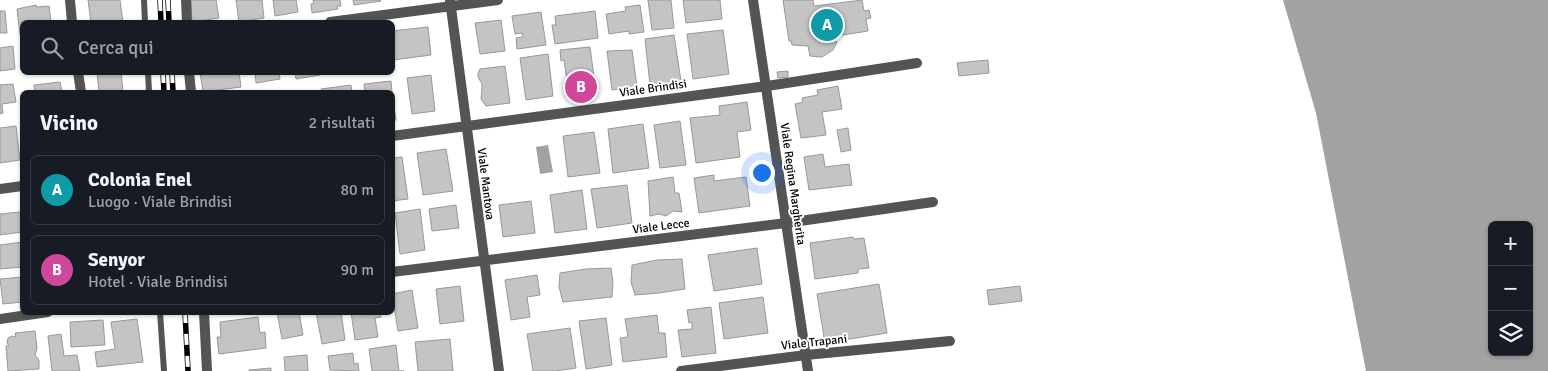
<!DOCTYPE html>
<html lang="it">
<meta charset="utf-8">
<style>
:root{--surface:#171b24;--page:#242831;--text:#f1f3f6;--muted:#9ea1a6;--line:#363941;--accent:#8c9099}
body{margin:0;font-family:Signika,sans-serif;background:var(--page);color:var(--text)}
.controls{position:absolute;right:15px;bottom:15px;display:grid;overflow:hidden;border-radius:8px;box-shadow:0 1px 4px #0004}
.controls button{width:45px;height:45px;display:grid;place-items:center;padding:0;border:0;border-bottom:1px solid var(--line);background:var(--surface);color:var(--text);font:25px sans-serif}
.you{position:absolute;left:761px;top:172px;width:18px;height:18px;margin:-12px;border:4px solid #fff;border-radius:50%;background:#1a73e8;box-shadow:0 0 0 8px #1a73e833}
.badge{display:grid;place-items:center;width:32px;height:32px;border-radius:50%;background:var(--accent);color:#fff;font-size:16px;font-weight:700}
.pin{position:absolute;translate:-50% -50%;border:2px solid #fff;box-shadow:0 1px 5px #0006}
.list{margin:0;padding:0;list-style:none}
h2{display:flex;justify-content:space-between;align-items:center;height:65px;margin:0;padding:0 20px;font-size:21px}
h2 small{font-size:16px;font-weight:400;color:var(--muted)}
.list li{display:grid;grid-template-columns:32px 1fr auto;gap:15px;align-items:center;box-sizing:border-box;height:70px;margin:0 10px 10px;padding:0 10px;border:1px solid var(--line);border-radius:8px}
.list b{display:block;font-size:19px;white-space:nowrap}
.list p{margin:0;font-size:16px;white-space:nowrap;color:var(--muted)}
.list em{font-size:16px;font-style:normal;color:var(--muted)}
.icon{flex:none;width:28px;height:28px;fill:none;stroke:currentColor;stroke-width:2;stroke-linecap:round;stroke-linejoin:round}
.map{position:relative;flex:none;width:1548px;height:371px;overflow:hidden}
.search{position:absolute;background:var(--surface);box-shadow:0 1px 4px #0004;left:20px;top:20px;width:375px;height:55px;display:flex;align-items:center;gap:12px;box-sizing:border-box;padding:0 18px;border-radius:8px;color:var(--muted);font-size:19px}
.panel{position:absolute;background:var(--surface);box-shadow:0 1px 4px #0004;left:20px;top:90px;width:375px;height:225px;border-radius:8px}
.map>svg:first-child{display:block}
.water{fill:#a2a2a2;fill-rule:evenodd}
.building{fill:#c4c4c4;stroke:#989898}
.lines{fill:none;stroke-linecap:round;stroke-linejoin:round}
.service{stroke:#545454;stroke-width:6}
.pedestrian{stroke:#545454;stroke-width:10}
.minor{stroke:#545454;stroke-width:10}
.tertiary{stroke:#545454;stroke-width:10}
.rail-casing{stroke:#000;stroke-width:5.5}
.rail{stroke:#fff;stroke-width:4;stroke-dasharray:11;stroke-linecap:butt}
.labels{text-anchor:middle;stroke-width:4;stroke-linejoin:round;paint-order:stroke}
.street-label{font-size:12px;fill:#000;stroke:#fff}
</style>
<div class="map">
<svg width="1548" height="371" viewBox="0 0 1548 371">
<rect width="100%" height="100%" fill="#fff"/>
<path class="water" d="M1283 0H1548V371H1366L1316 113ZM1492 225H1529V352H1492Z
M548 145 553 172 540 174 536 147Z"/>
<path class="building" d="M88 0H120L123 22H91Z
M191 0H216L219 18 192 22Z
M236 0H262L264 18 239 22Z
M273 0H296L298 12 275 16Z
M313 0H340L341 6H337L338 9 312 13 311 4 314 3Z
M353 0H380L381 1 354 5Z
M648 0H671L674 28 652 30Z
M683 0H720L722 19 686 23Z
M783 0H813L814 6 862 0 864 11 869 10 871 18 866 19 868 31 830 37 831 40 837 42 833 50 822 57 810 56 808 46 792 45 791 41H789Z
M36 5V7L49 6 51 22H22V35H20L17 9Z
M640 5 644 32 629 34V31L609 34 606 14 626 11 625 7Z
M0 11H5L7 33H0Z
M595 11 598 38 555 44 552 25H556L555 16Z
M541 12 546 45 517 49 516 38 523 37 522 33 515 34 512 16Z
M501 20 505 51 480 54 475 23Z
M428 27 431 55 393 60 392 31Z
M723 30 729 74 693 79 687 34Z
M674 35 681 81 650 85 645 39Z
M13 46 15 69 0 71V48Z
M590 47 596 92 566 96 564 82 567 81 564 60 561 61 560 50Z
M632 50 637 87 612 90 607 51Z
M548 54 553 96 526 100 520 58Z
M988 60 989 73 959 76 957 63Z
M505 66 510 103 486 106 481 99 482 89V84L478 77V73L480 69Z
M788 71V77L778 78 777 72Z
M97 72H121L123 92H99Z
M200 72H239L241 87 203 92Z
M255 72H279L280 79 256 83Z
M295 72H320V75L296 79Z
M431 75 435 111 412 114 407 78Z
M391 81 392 92H365L364 84Z
M60 82 62 92H35L34 85Z
M13 84 16 102 2 104 3 113 0 114V85Z
M351 85 352 92H322L321 89Z
M838 86 842 109 822 112 826 135 801 138 795 104 803 102 802 98 818 95 817 90Z
M392 95 396 120 392 121Z
M747 102 751 130 737 132 740 157 696 163 690 118 720 115 719 106Z
M680 121 686 165 660 168 654 125Z
M643 124 649 168 613 173 608 129Z
M16 126 20 160 0 163V128Z
M848 128 851 150 841 152 837 130Z
M594 132 600 173 568 177 563 136Z
M446 149 453 191 423 195 417 153Z
M823 154 825 167 849 164 852 185 809 190 804 157Z
M402 157 408 199 392 201V158Z
M714 175V181L746 177 750 206 699 213 694 178Z
M673 177 675 193H679L682 212 673 211 666 216 659 214 650 216 648 181Z
M627 185 632 223 597 228 591 189Z
M582 190 587 229 555 233 550 195Z
M531 201 535 233 503 237 499 205Z
M456 205 459 228 432 231 429 209Z
M420 209 425 250 400 254 395 213Z
M20 212 22 232 0 235V214Z
M853 237 854 239 864 238 869 268 858 269V273L815 279 810 243Z
M22 242V267L0 269V245Z
M757 248 762 284 714 291 708 255Z
M682 259 685 289 659 293 635 295 631 282 632 265 657 260Z
M611 268 613 283 612 297 563 302 559 287 560 273 586 269Z
M537 275 540 295 527 297 530 317 511 320 505 280Z
M22 277V302L3 304 0 279Z
M879 284 887 333 825 343 817 294Z
M460 286 464 321 440 324 436 289Z
M1020 286 1022 301 989 305 987 290Z
M412 290 418 328 398 331 392 294Z
M763 297 768 333 724 339 719 303Z
M711 307 716 353 682 357 678 330 692 329V322L689 323 687 310Z
M277 312H299L303 335 282 339Z
M316 312H341L345 340 322 344Z
M351 312H380L381 317 375 318 378 337 355 340Z
M657 315 659 333H665L667 357 623 362 620 338 628 337 625 319Z
M258 317 260 333 265 332 266 348 219 354 217 337H221L220 322Z
M606 318 612 365 586 369 579 321Z
M137 319 143 362 97 367 95 352 115 349 111 322Z
M103 320 105 345 71 347 70 322Z
M570 328 576 368 555 371H533L527 334Z
M35 331 37 348 35 355 39 360V369L8 371 6 346H9L7 343 8 338 12 336 16 337 15 333Z
M61 334 64 356 77 355 80 371H52L48 336Z
M450 339 453 371H418L415 342Z
M396 345 399 371H404H372L369 349Z
M353 353 354 364 358 363 359 371 330 370 328 356Z
M307 355 308 371H285L284 357Z
M271 368V371H249V370Z"/>
<g class="lines">
<path class="service" d="M144 0 145 22
M148 72 149 92
M160 312 164 371"/>
<path class="pedestrian" d="M767 86 917 63
M786 223 933 202
M806 355 950 341"/>
<path class="minor" d="M70 0 72 22
M186 0 187 22
M450 0 499 371
M330 22 498 0
M78 72 81 92
M189 72 191 92
M392 136 767 86
M0 189 22 186
M392 272 786 223
M204 312 207 371
M0 319 48 312
M681 371 806 355"/>
<path class="tertiary" d="M753 0 808 371"/>
<defs>
<path id="rail" d="M160 0 161 22
M168 0 169 22
M163 72 164 92
M172 72 173 92
M185 312 188 371"/>
</defs>
<use href="#rail" class="rail-casing"/>
<use href="#rail" class="rail"/>
</g>
<g class="labels">
<g class="street-label">
<text transform="translate(653 88) rotate(-8)" y="4">Viale Brindisi</text>
<text transform="translate(486 184) rotate(83)" y="4">Viale Mantova</text>
<text transform="translate(793 184) rotate(82)" y="4">Viale Regina Margherita</text>
<text transform="translate(661 226) rotate(-7)" y="4">Viale Lecce</text>
<text transform="translate(814 342) rotate(-6)" y="4">Viale Trapani</text>
</g>
</g>
</svg>
<div class="controls">
<button>+</button>
<button>−</button>
<button><svg class="icon" aria-label="layers" viewBox="0 0 24 24"><path d="M12 4l9 5-9 5-9-5zM3 14l9 5 9-5"/></svg></button>
</div>
<div class="you"></div>
<div class="pin badge" style="left:827px;top:25px;background:#0f9aa8">A</div>
<div class="pin badge" style="left:581px;top:87px;background:#d1479c">B</div>
<div class="search"><svg class="icon" aria-label="search" viewBox="0 0 24 24"><circle cx="10" cy="10" r="6"/><path d="M15 15l6 6"/></svg>Cerca qui</div>
<section class="panel">
<h2>Vicino<small>2 risultati</small></h2>
<ul class="list">
<li><span class="badge" style="background:#0f9aa8">A</span><div><b>Colonia Enel</b><p>Luogo · Viale Brindisi</p></div><em>80 m</em></li>
<li><span class="badge" style="background:#d1479c">B</span><div><b>Senyor</b><p>Hotel · Viale Brindisi</p></div><em>90 m</em></li>
</ul>
</section>
</div>
